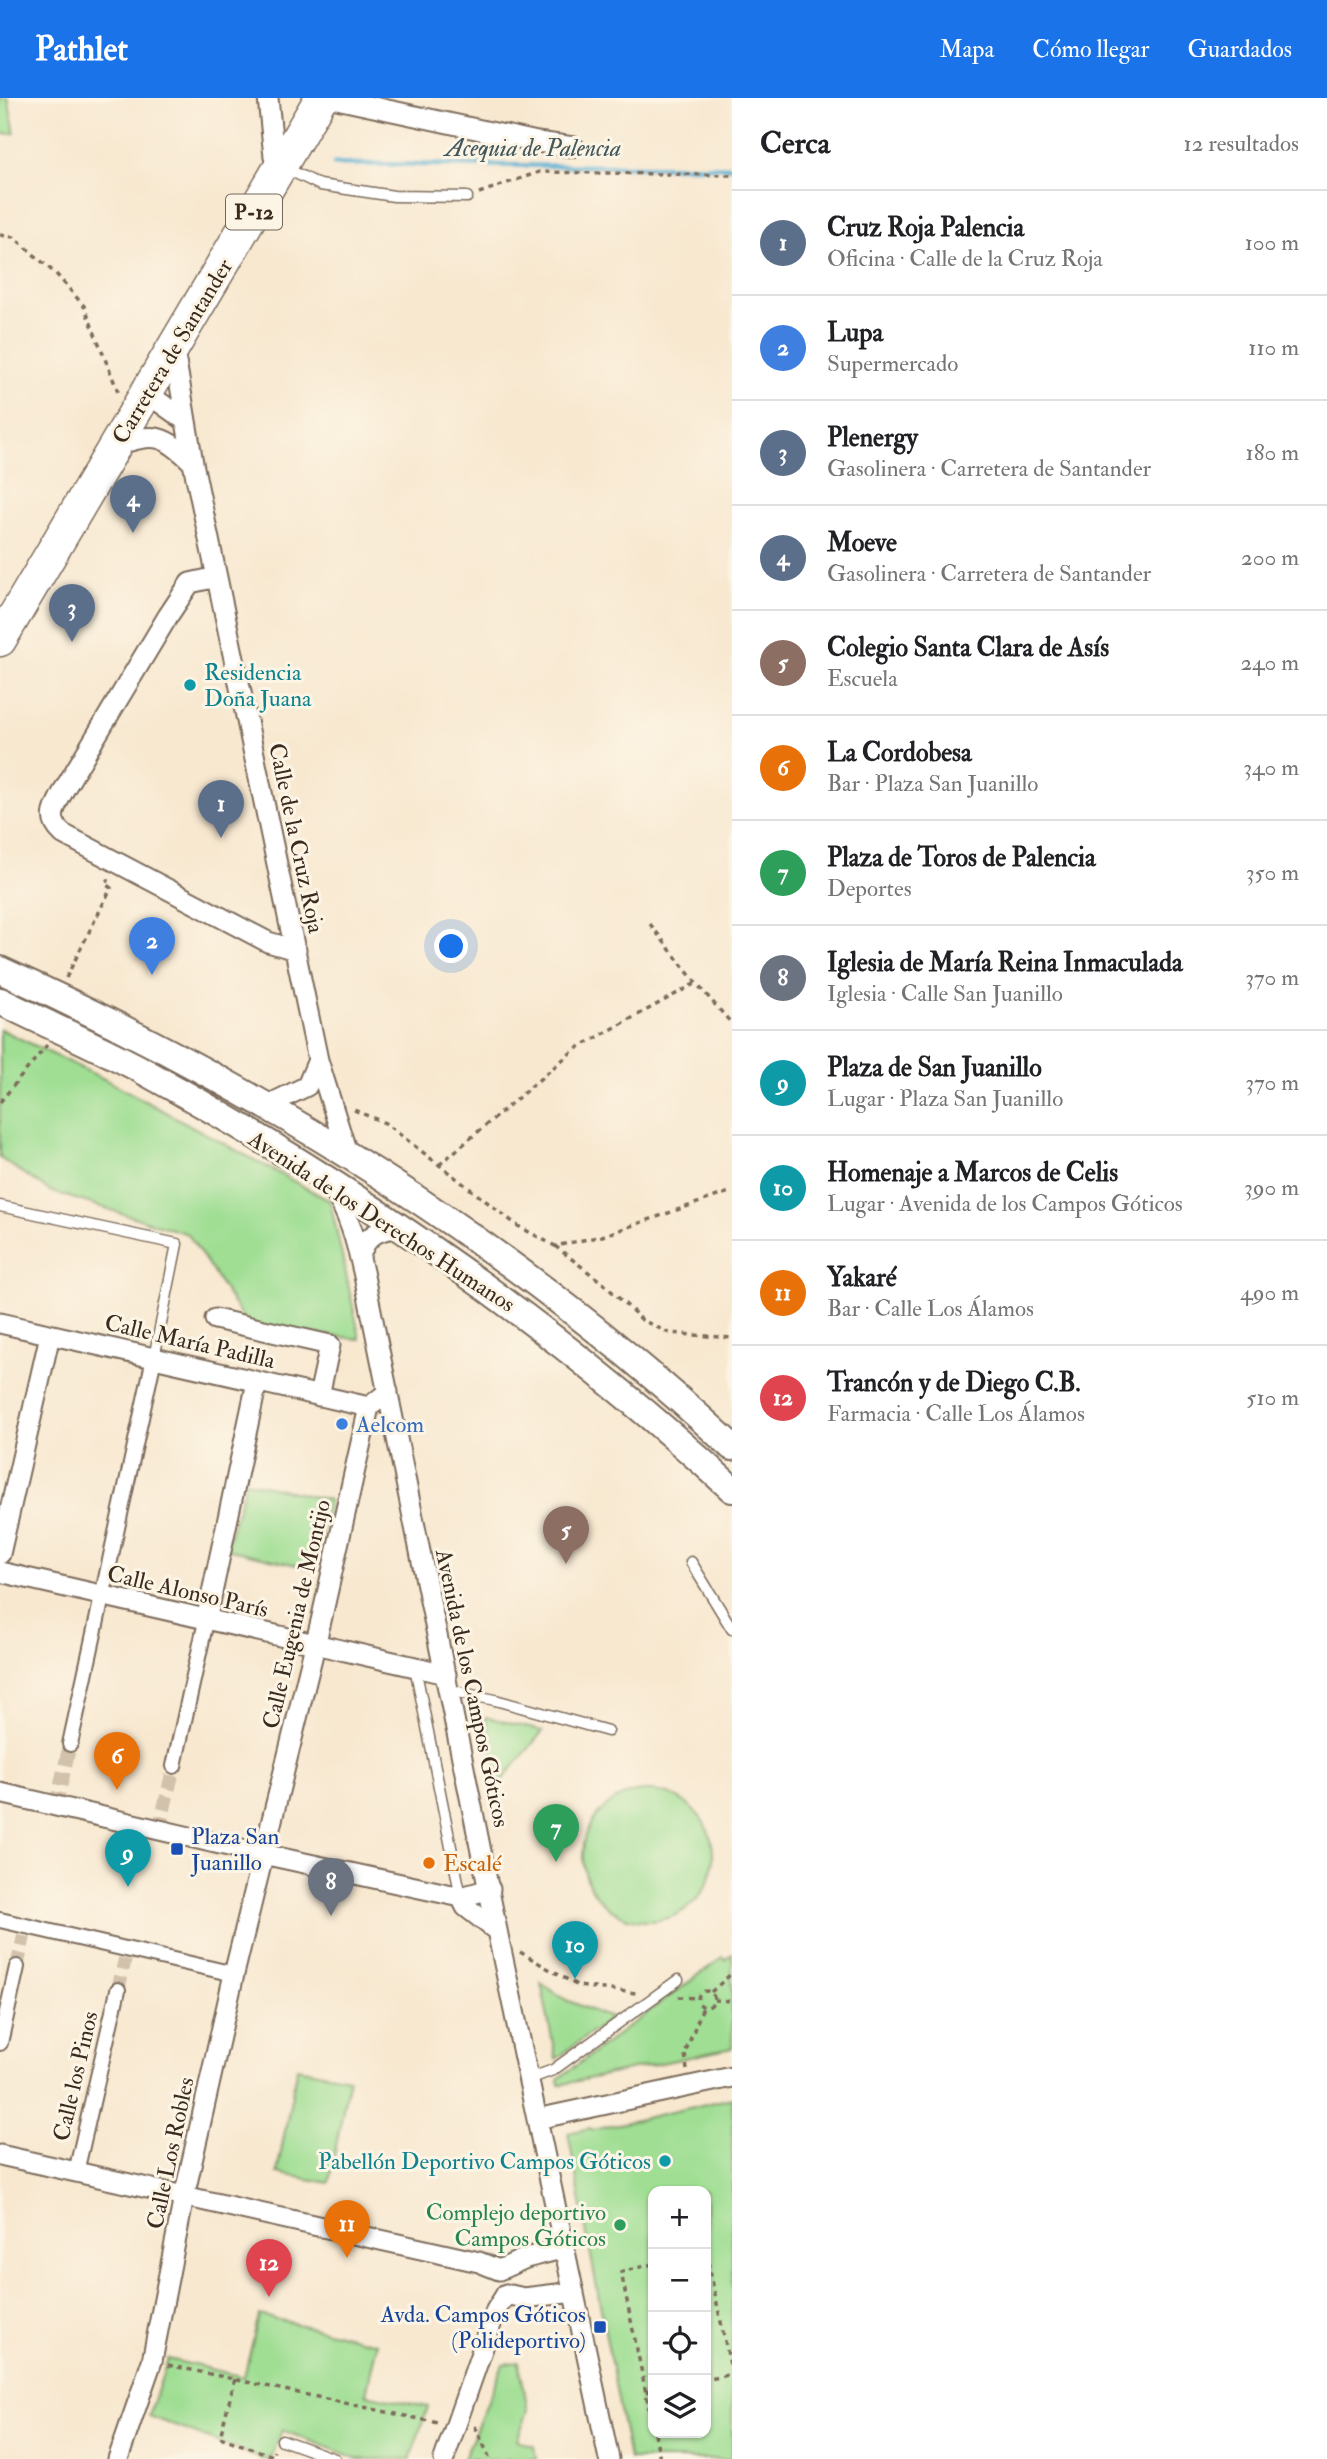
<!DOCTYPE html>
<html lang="es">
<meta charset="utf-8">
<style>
:root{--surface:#fff;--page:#f6f6f6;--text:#202124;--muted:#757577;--line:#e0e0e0;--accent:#1a73e8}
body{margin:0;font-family:"IM FELL Double Pica",serif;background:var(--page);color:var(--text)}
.controls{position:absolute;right:21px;bottom:21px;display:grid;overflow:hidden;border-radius:14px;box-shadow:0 2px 5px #0004}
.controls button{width:63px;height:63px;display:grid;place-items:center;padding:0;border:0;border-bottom:2px solid var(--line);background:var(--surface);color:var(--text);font:35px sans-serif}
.you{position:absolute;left:452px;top:849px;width:24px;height:24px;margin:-18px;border:5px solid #fff;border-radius:50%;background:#1a73e8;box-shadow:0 0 0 10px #1a73e833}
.badge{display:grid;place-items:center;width:46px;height:46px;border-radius:50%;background:var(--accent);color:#fff;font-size:23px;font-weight:700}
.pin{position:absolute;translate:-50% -58px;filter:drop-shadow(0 2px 4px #0008)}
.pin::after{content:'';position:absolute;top:37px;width:24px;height:21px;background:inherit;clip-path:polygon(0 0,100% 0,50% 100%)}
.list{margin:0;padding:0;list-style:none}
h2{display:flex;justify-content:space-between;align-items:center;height:91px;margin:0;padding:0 28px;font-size:30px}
h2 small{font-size:23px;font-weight:400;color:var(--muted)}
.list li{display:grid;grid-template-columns:46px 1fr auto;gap:21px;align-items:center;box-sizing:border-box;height:105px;padding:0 28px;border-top:2px solid var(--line)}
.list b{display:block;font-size:26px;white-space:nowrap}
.list p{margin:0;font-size:23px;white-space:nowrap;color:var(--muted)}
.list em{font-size:23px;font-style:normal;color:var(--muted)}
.icon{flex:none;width:38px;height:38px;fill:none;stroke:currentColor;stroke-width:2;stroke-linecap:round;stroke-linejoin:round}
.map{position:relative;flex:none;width:732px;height:2361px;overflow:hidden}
header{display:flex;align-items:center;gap:42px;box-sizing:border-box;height:98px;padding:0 35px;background:var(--accent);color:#fff}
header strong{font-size:33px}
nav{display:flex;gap:38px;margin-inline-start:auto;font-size:24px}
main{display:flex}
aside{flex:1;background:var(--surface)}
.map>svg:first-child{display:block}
.green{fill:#9fde93;stroke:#6d8458;stroke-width:2;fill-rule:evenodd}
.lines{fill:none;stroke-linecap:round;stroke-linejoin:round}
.stream{stroke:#53acd0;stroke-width:5}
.pedestrian-tunnel{stroke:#d2c2ac;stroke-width:14;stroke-dasharray:14 7;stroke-linecap:butt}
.service-casing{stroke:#7d6c5c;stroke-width:13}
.pedestrian-casing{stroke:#7d6c5c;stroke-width:18}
.minor-casing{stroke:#7d6c5c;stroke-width:23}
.secondary-casing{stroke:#7d6c5c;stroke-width:30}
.trunk-casing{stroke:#7d6c5c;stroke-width:35}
.path{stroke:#7d6c5c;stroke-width:3.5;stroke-dasharray:5 5;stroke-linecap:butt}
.service{stroke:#fff;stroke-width:10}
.pedestrian{stroke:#fff;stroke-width:14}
.minor{stroke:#fff;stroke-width:19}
.secondary{stroke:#fff;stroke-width:26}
.trunk{stroke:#fff;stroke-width:32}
.culture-dot{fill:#0f9aa8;stroke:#fcf5e5;stroke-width:2.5}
.shop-dot{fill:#3f7fe0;stroke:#fcf5e5;stroke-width:2.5}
.transit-dot{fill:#1a4fb4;stroke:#fcf5e5;stroke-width:2.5}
.food-dot{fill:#e8710a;stroke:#fcf5e5;stroke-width:2.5}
.leisure-dot{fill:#2e9e5b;stroke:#fcf5e5;stroke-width:2.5}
.labels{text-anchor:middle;stroke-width:6;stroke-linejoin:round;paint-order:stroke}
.shield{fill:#fcf5e5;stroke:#75675a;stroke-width:2}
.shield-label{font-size:21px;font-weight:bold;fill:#3b2a1e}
.street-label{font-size:23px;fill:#3b2a1e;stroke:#fcf5e5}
.culture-label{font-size:23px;fill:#0d838f;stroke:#fcf5e5;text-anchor:start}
.shop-label{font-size:23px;fill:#366cbe;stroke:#fcf5e5;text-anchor:start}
.transit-label{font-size:23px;fill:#164399;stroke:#fcf5e5;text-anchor:start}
.food-label{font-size:23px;fill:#c56008;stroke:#fcf5e5;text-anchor:start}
.leisure-label{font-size:23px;fill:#27864d;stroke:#fcf5e5;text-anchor:end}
.water-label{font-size:24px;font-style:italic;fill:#43585c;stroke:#fcf5e5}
</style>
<header>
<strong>Pathlet</strong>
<nav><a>Mapa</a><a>Cómo llegar</a><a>Guardados</a></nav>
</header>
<main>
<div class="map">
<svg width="732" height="2361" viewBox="0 0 732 2361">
<rect width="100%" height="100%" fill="#fcf5e5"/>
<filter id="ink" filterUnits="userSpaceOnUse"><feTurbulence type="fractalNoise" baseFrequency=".0143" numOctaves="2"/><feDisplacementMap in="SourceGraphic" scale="14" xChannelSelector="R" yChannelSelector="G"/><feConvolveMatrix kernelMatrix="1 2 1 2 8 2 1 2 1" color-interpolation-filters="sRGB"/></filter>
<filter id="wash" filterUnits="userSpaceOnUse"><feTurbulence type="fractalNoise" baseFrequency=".00686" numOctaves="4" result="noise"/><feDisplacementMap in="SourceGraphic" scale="28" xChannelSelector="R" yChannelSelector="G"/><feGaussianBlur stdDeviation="1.57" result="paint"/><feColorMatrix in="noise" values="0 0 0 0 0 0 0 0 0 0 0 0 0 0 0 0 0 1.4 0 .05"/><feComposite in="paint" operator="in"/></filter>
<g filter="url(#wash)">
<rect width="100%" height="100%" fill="#f8e8d0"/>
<path class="green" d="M0 0H8L15 35 0 36Z
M0 931 110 984 330 1103 360 1241 248 1228 188 1136 50 1093 0 1060Z
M246 1383 329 1402 314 1471 226 1451Z
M485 1619 543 1633 499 1686Z
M583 1758a65 65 0 1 1 130 0a65 65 0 1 1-130 0Z
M732 1856V1950L559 1987 558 1981 723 1859 725 1862Z
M541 1885 566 1902 611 1920 556 1961Z
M297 1970 349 1980 329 2085 277 2075Z
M732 2000V2361H629L568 2035 590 2030 593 2032ZM653 2093H706V2335H653Z
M259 2217 377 2245 366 2296 428 2309 410 2361H358L282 2332 271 2361H262L149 2318 168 2261 244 2279Z
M519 2264 528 2313 517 2342 534 2348 536 2361H464L503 2266Z"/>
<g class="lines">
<path class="stream" d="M334 66 732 69"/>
</g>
</g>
<g filter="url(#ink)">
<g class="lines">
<path class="pedestrian-tunnel" d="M56 1708 70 1646
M159 1732 174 1668
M17 1869 24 1838
M118 1892 125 1861"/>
<defs>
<path id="service" d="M283 69 320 87 394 98 467 99
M0 1108 177 1146 154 1260
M691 1464 732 1531
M415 1569 461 1799
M449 1592 495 1602 608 1633
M529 1981 553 1972 678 1882
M282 2342 335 2361"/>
<path id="pedestrian" d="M70 1646 154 1260
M174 1668 206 1523
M0 1822 234 1876
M0 1945 17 1869
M76 2074 118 1892"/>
<path id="minor" d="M268 0 274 59
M332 0 537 44 574 49
M174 251 193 365 318 962 347 1055
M143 302 155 301 186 323
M116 348C154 333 165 337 193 365
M217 479 190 485 168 518 65 690C56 708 45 720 63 736L268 844 296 852
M266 1008 307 988 318 962
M330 1087C349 1114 357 1146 364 1178L499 1842 609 2361
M360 1158C366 1137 378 1131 400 1130
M215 1221 330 1247 319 1298
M0 1225 369 1309
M0 1456 50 1237
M0 1474 446 1576
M206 1523 257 1284
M0 1695 263 1756 461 1799 490 1791
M461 1799 466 1809 497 1833
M537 2021 732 1979
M0 2057 479 2164 499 2172 526 2160 565 2150
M506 2196 524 2200 574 2194
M118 2361 152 2263 184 2099 234 1876 321 1523 369 1309 388 1294
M444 2361 496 2212 506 2196"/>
<path id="secondary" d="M0 872C266 992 518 1150 732 1349
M0 903C46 926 93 946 138 970 351 1087 553 1226 732 1391"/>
<path id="trunk" d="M0 542 321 0"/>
</defs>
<use href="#service" class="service-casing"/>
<use href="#pedestrian" class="pedestrian-casing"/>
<use href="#minor" class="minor-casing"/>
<use href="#secondary" class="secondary-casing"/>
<use href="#trunk" class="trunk-casing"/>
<path class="path" d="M479 95 539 74 732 77
M0 137 14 139 57 177 84 208 119 296
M650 826 696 885 732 926
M66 880 111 790 105 786 109 781
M0 1004 47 947
M354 1012 385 1025 518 1128 555 1148 602 1138 732 1093
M439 1067 574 952 696 885
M555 1148 604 1186 642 1222 669 1235 732 1240
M520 1854 578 1888 636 1895
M698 1901a8 8 0 1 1 16 0a8 8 0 1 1-16 0Z
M711 1894 732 1875
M678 1899 697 1900
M714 1902 732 1903
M687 1972 685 1955 703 1909
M706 2154 732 2276 706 2282
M653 2166 621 2174 653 2329
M168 2267 438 2325
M235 2281 220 2339 273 2358 274 2353
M646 2294 653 2292
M475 2328 490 2361
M655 2335 660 2361"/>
<use href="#service" class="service"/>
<use href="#pedestrian" class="pedestrian"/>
<use href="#minor" class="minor"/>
<use href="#secondary" class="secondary"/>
<use href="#trunk" class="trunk"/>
</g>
</g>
<g class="culture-dot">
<circle cx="190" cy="587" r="7"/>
<circle cx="665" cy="2063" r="7"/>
</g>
<circle class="shop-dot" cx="342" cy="1326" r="7"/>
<g class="transit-dot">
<rect x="170" y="1744" width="14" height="14" rx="3.5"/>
<rect x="593" y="2222" width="14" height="14" rx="3.5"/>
</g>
<circle class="food-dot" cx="429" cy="1765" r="7"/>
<circle class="leisure-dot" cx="620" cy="2127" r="7"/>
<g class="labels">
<rect class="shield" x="226" y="96.5" width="56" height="35" rx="5"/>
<g class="shield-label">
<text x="254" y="121">P-12</text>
</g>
<g class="street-label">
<text transform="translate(172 253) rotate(-59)" y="8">Carretera de Santander</text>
<text transform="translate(297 740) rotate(78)" y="8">Calle de la Cruz Roja</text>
<text transform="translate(382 1123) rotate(33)" y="8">Avenida de los Derechos Humanos</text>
<text transform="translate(190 1243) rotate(13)" y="8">Calle María Padilla</text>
<text transform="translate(188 1493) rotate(13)" y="8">Calle Alonso París</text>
<text transform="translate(296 1516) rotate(-77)" y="8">Calle Eugenia de Montijo</text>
<text transform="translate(473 1590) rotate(78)" y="8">Avenida de los Campos Góticos</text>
<text transform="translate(75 1978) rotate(-77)" y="8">Calle los Pinos</text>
<text transform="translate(170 2055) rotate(-78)" y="8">Calle Los Robles</text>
</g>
<g class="culture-label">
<text x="204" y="582">Residencia<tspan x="204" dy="26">Doña Juana</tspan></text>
<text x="651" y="2071" text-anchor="end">Pabellón Deportivo Campos Góticos</text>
</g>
<g class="shop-label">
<text x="356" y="1334">Aelcom</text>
</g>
<g class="transit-label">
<text x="191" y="1746">Plaza San<tspan x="191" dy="26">Juanillo</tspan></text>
<text x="586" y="2224" text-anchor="end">Avda. Campos Góticos<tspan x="586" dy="26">(Polideportivo)</tspan></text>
</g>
<g class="food-label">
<text x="443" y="1773">Escalé</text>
</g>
<g class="leisure-label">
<text x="606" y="2122">Complejo deportivo<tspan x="606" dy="26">Campos Góticos</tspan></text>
</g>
<g class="water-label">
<text x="533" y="58">Acequia de Palencia</text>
</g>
</g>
</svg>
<div class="controls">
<button>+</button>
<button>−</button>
<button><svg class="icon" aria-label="locate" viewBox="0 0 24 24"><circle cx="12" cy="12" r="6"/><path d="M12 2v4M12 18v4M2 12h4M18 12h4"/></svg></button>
<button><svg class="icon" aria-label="layers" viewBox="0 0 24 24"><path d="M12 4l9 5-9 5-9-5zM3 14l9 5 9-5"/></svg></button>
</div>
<div class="you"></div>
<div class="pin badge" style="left:221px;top:740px;background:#5c6f8a">1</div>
<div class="pin badge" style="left:152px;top:877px;background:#3f7fe0">2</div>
<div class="pin badge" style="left:72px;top:544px;background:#5c6f8a">3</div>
<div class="pin badge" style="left:133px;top:435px;background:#5c6f8a">4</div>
<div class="pin badge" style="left:566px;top:1466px;background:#8d6e63">5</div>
<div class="pin badge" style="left:117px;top:1692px;background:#e8710a">6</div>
<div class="pin badge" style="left:556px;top:1764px;background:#2e9e5b">7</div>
<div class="pin badge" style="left:331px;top:1818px;background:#6b7280">8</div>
<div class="pin badge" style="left:128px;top:1789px;background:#0f9aa8">9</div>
<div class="pin badge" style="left:575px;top:1881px;background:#0f9aa8">10</div>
<div class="pin badge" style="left:347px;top:2160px;background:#e8710a">11</div>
<div class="pin badge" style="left:269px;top:2199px;background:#e0444e">12</div>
</div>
<aside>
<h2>Cerca<small>12 resultados</small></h2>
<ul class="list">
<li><span class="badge" style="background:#5c6f8a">1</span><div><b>Cruz Roja Palencia</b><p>Oficina · Calle de la Cruz Roja</p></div><em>100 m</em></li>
<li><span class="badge" style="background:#3f7fe0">2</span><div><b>Lupa</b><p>Supermercado</p></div><em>110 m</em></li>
<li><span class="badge" style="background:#5c6f8a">3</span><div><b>Plenergy</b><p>Gasolinera · Carretera de Santander</p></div><em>180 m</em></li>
<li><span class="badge" style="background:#5c6f8a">4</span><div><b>Moeve</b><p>Gasolinera · Carretera de Santander</p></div><em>200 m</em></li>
<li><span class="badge" style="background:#8d6e63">5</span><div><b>Colegio Santa Clara de Asís</b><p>Escuela</p></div><em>240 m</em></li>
<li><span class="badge" style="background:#e8710a">6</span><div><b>La Cordobesa</b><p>Bar · Plaza San Juanillo</p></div><em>340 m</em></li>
<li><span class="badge" style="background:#2e9e5b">7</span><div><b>Plaza de Toros de Palencia</b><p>Deportes</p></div><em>350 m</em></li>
<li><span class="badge" style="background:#6b7280">8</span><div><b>Iglesia de María Reina Inmaculada</b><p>Iglesia · Calle San Juanillo</p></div><em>370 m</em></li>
<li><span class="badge" style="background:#0f9aa8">9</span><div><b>Plaza de San Juanillo</b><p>Lugar · Plaza San Juanillo</p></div><em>370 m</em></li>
<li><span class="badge" style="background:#0f9aa8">10</span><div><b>Homenaje a Marcos de Celis</b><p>Lugar · Avenida de los Campos Góticos</p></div><em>390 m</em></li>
<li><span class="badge" style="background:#e8710a">11</span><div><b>Yakaré</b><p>Bar · Calle Los Álamos</p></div><em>490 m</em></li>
<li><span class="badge" style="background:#e0444e">12</span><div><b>Trancón y de Diego C.B.</b><p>Farmacia · Calle Los Álamos</p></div><em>510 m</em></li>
</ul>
</aside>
</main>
